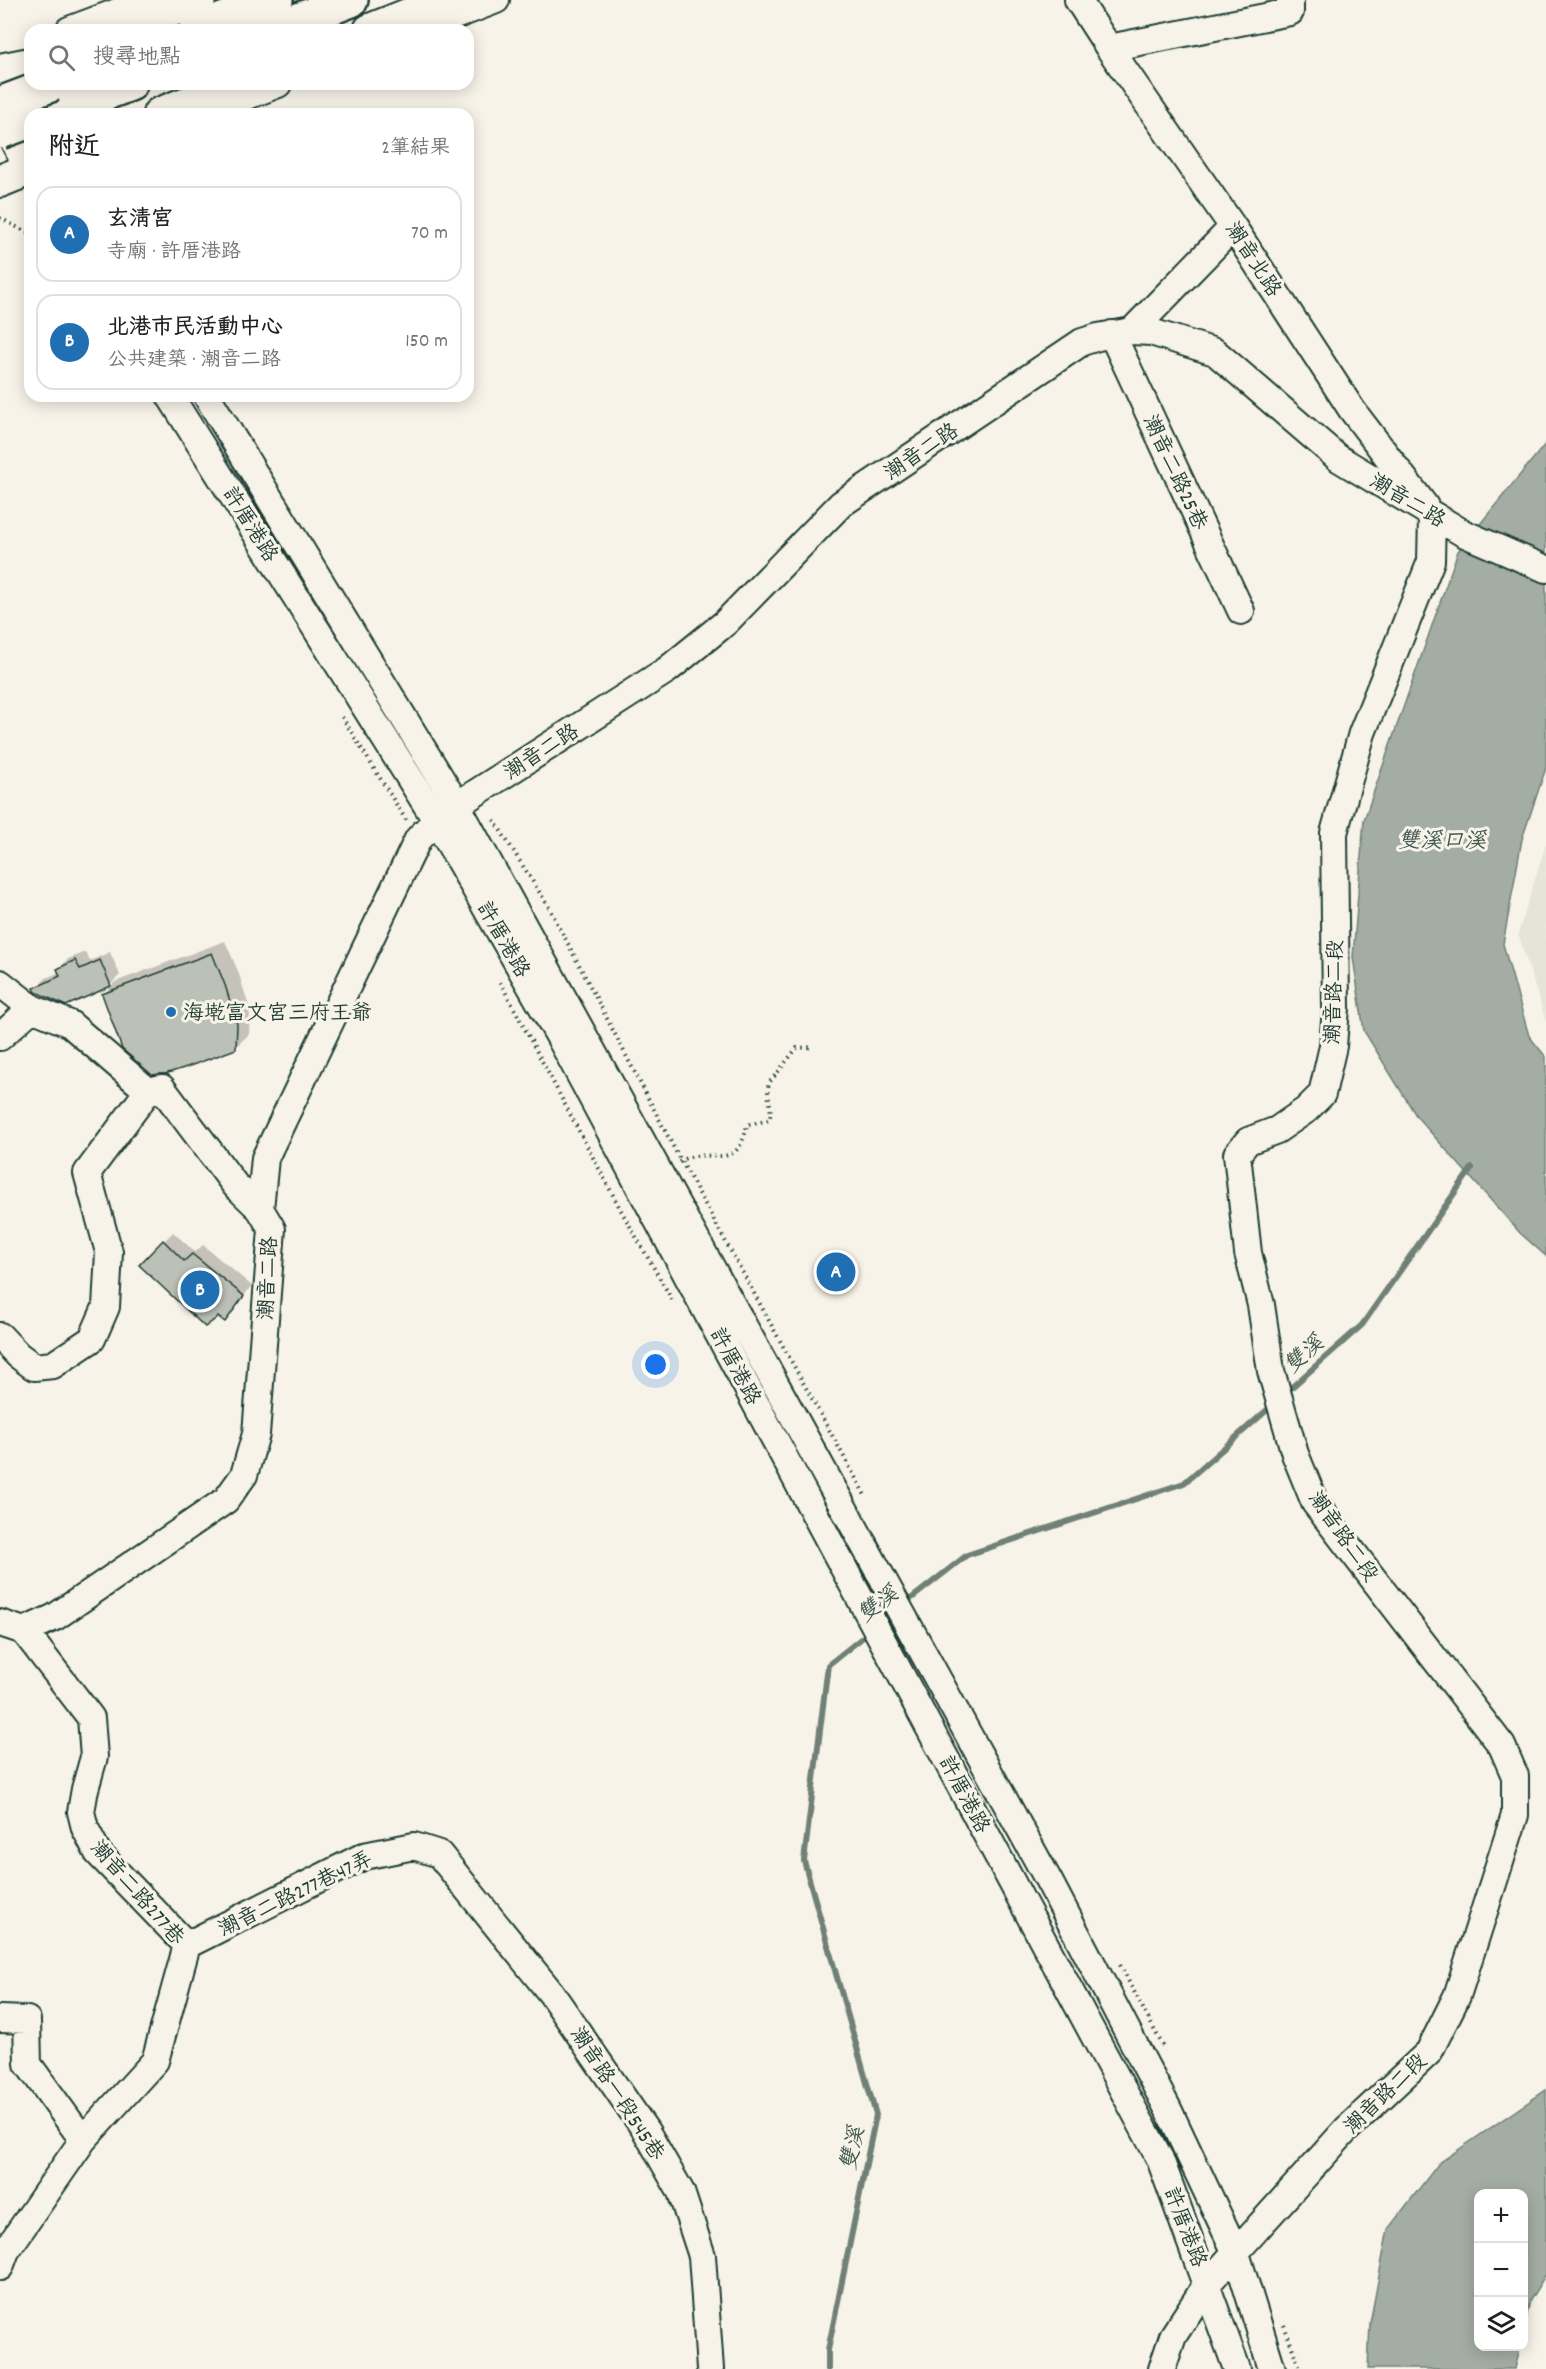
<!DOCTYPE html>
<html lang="zh-TW">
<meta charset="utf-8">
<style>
:root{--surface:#fff;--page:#f2f2f2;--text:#202124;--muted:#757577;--line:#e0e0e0;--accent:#1f6fb2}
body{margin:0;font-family:Dekko,"LXGW WenKai TC",sans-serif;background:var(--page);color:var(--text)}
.controls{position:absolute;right:18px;bottom:18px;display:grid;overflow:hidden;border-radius:12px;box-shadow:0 3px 15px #0003}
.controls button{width:54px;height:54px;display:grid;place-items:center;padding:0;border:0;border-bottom:2px solid var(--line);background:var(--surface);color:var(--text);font:30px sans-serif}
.you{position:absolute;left:656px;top:1365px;width:21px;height:21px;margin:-15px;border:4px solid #fff;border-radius:50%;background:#1a73e8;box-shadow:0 0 0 9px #1a73e833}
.badge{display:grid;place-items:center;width:39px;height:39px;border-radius:50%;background:var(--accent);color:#fff;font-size:20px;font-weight:700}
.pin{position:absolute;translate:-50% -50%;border:3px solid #fff;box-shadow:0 2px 6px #0006}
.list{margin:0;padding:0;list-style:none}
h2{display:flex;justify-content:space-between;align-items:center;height:78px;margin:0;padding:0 24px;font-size:26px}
h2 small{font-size:20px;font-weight:400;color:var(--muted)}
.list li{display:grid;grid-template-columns:39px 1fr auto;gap:18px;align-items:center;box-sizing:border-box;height:96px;margin:0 12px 12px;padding:0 12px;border:2px solid var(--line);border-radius:18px}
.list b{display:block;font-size:22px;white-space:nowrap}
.list p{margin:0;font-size:20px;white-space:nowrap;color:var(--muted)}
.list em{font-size:20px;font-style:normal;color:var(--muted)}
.icon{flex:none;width:33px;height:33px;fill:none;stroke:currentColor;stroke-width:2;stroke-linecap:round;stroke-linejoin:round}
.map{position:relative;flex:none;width:1546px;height:2369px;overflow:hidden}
.search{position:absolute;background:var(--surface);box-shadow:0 3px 15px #0003;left:24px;top:24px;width:450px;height:66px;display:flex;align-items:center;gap:15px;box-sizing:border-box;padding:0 21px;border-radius:18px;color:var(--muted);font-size:22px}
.panel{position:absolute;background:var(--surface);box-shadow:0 3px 15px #0003;left:24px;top:108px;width:450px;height:294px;border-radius:18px}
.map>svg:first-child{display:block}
.built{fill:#e5e4d9}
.water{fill:#a4ada3;stroke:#6f8077;stroke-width:1.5}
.shadow{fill:#0003}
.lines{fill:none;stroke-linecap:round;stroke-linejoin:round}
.stream{stroke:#6f8077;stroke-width:6}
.building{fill:#bbc1b6;stroke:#1f3d34;stroke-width:1.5}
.minor-casing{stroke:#1f3d34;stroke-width:30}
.major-casing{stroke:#1f3d34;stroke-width:36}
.highway-casing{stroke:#1f3d34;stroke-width:38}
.path{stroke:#1f3d34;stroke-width:4;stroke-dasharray:1.5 4.5;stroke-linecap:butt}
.minor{stroke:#f7f3e8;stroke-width:26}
.major{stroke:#f7f3e8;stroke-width:32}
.highway{stroke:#f7f3e8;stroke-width:33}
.highway-bridge-casing{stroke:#1f3d34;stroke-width:38;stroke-linecap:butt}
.path-bridge{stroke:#1f3d34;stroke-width:4;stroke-dasharray:1.5 4.5;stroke-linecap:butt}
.highway-bridge{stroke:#f7f3e8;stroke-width:33}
.poi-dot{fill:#1f6fb2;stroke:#f7f3e8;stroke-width:2}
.labels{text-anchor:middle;stroke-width:6;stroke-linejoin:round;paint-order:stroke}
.street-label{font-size:21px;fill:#1f3d34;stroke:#f7f3e8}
.poi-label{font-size:21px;fill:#1f3d34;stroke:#f7f3e8;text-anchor:start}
.water-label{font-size:22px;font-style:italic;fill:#405950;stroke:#f7f3e8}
</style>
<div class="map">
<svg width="1546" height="2369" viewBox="0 0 1546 2369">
<rect width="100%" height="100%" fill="#f7f3e8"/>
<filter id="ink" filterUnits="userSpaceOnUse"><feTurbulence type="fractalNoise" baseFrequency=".0167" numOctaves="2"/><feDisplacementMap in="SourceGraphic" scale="12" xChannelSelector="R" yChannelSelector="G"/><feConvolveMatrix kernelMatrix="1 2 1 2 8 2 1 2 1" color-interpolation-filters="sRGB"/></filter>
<g filter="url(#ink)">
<path class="built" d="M1546 844V1021L1518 934Z"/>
<path class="water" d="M1546 443V768L1522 839 1503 944 1529 1036 1546 1057V1256L1520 1233 1417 1117 1364 1031 1353 957 1364 820 1458 551Z
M1546 2090V2274L1530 2300 1524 2330V2194H1478V2346L1520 2347 1515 2369H1368L1370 2323 1388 2229 1439 2163Z"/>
<path class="shadow" d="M225 941 238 971 250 1010 249 1034 235 1048 104 994 115 982 66 1004 36 988 46 978 60 972 59 969 68 959 85 952 90 961 110 952 120 975 112 983Z
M173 1232 195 1252 203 1245 252 1286 224 1320 141 1265Z"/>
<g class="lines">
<path class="stream" d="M1284 1394 1362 1325 1472 1168
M903 1605 967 1555 1184 1483 1275 1403
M828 2369V2350L876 2115 804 1861 828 1665 872 1630"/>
</g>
<path class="building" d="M212 953 225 985 237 1024 236 1049 187 1067 165 1074 152 1075 122 1049 102 994Z
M75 960 80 969 100 960 111 986 66 1006 36 992 34 988 60 976 57 969Z
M163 1240 184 1261 192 1254 244 1296 225 1322 218 1317 205 1327 139 1265Z"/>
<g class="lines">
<defs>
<path id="minor" d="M1078 0 1109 48 1233 227 1352 410 1425 506
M69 30 149 0
M418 30 496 0
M1109 48 1290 12V0
M203 113 278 84
M0 116 30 172
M1132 331 1233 227
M1112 334 1241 611
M170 396 436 820 559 1036 1160 2159 1237 2369
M207 396 457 805 1050 1883 1168 2109 1236 2253 1272 2369
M0 983 32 1008 70 1024 148 1091 162 1088 235 1185 260 1209
M0 1037 32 1008
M0 1336 18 1355 34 1367 53 1365 92 1339 106 1307 109 1252 87 1173 148 1091
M0 1623 24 1631 55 1617 226 1500 244 1475 256 1434 272 1229 260 1209 265 1158 418 839 436 820 457 805 667 670 725 623 841 504 1082 342 1098 337 1132 331 1151 332 1215 352 1338 458 1463 533 1546 569
M24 1631 91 1718 94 1757 85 1789 81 1812 85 1828 98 1853 187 1945
M187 1945 364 1856 414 1846 439 1854 551 1993 646 2131 681 2192 702 2256 710 2369
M0 2019 27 2020 28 2064 83 2140
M0 2267 6 2251 83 2140 155 2061 187 1945
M1162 2369 1173 2336 1207 2284 1346 2130 1429 2052 1457 1996 1515 1815V1776L1502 1746 1315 1503 1295 1454 1271 1371 1261 1305 1248 1253 1237 1154 1248 1141 1277 1130 1306 1110 1322 1094 1333 1046 1336 1008 1334 833 1362 733 1431 561 1432 516"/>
<path id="major" d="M120 30 199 0
M370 30 445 0
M0 70 30 64
M159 114 234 84
M0 181 30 169"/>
<path id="highway" d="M196 30 276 0
M272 30 351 0
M50 114 130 84"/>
</defs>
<use href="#minor" class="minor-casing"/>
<use href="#major" class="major-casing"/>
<use href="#highway" class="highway-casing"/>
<path class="path" d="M0 218 30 234
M342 717 406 820
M494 820 550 909 673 1146 866 1497
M500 982 623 1214 674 1303
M684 1159C714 1147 737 1174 747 1125L769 1120C774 1107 765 1096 769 1083L797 1048 814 1047
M1120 1965 1164 2048
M1284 2325 1300 2369"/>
<use href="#minor" class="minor"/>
<use href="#major" class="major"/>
<use href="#highway" class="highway"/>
<defs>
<path id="highway-bridge" d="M0 104 53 84
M0 132 30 121"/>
</defs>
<use href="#highway-bridge" class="highway-bridge-casing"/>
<path class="path-bridge" d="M679 1162 684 1159"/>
<use href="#highway-bridge" class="highway-bridge"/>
</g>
</g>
<circle class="poi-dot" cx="171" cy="1012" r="6"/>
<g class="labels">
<g class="street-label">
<text transform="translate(1254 259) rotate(57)" y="7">潮音北路</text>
<text transform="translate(921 451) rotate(-34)" y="7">潮音二路</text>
<text transform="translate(1176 472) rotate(65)" y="7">潮音二路25巷</text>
<text transform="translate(1408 500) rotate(31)" y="7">潮音二路</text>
<text transform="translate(251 524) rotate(58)" y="7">許厝港路</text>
<text transform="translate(541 751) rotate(-33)" y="7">潮音二路</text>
<text transform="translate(504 939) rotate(60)" y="7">許厝港路</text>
<text transform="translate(1333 992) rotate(-88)" y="7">潮音路二段</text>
<text transform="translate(267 1278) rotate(-87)" y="7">潮音二路</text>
<text transform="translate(736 1366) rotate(62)" y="7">許厝港路</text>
<text transform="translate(1344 1536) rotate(55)" y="7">潮音路二段</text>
<text transform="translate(965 1794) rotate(62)" y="7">許厝港路</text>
<text transform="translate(138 1892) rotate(49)" y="7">潮音二路277巷</text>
<text transform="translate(295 1893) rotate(-26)" y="7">潮音二路277巷47弄</text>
<text transform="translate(618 2093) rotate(57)" y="7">潮音路一段545巷</text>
<text transform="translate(1385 2093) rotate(-44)" y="7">潮音路二段</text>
<text transform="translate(1186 2227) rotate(69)" y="7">許厝港路</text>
</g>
<g class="poi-label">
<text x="183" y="1019">海墘富文宮三府王爺</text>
</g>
<g class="water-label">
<text x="1442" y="847">雙溪口溪</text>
<text transform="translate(1303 1353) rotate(-42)" y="8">雙溪</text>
<text transform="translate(877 1603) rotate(-38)" y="8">雙溪</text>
<text transform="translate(851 2148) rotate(-78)" y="8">雙溪</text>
</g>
</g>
</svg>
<div class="controls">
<button>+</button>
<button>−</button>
<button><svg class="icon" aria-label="layers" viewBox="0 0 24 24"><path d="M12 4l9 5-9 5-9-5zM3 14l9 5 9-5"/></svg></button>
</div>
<div class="you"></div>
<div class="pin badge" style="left:836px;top:1272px">A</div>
<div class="pin badge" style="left:200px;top:1290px">B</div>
<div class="search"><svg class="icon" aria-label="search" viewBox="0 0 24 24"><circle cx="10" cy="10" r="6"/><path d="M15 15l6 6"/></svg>搜尋地點</div>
<section class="panel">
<h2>附近<small>2筆結果</small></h2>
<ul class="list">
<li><span class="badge">A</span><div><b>玄清宮</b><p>寺廟 · 許厝港路</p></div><em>70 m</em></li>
<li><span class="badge">B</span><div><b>北港市民活動中心</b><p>公共建築 · 潮音二路</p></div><em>150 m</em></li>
</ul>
</section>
</div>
